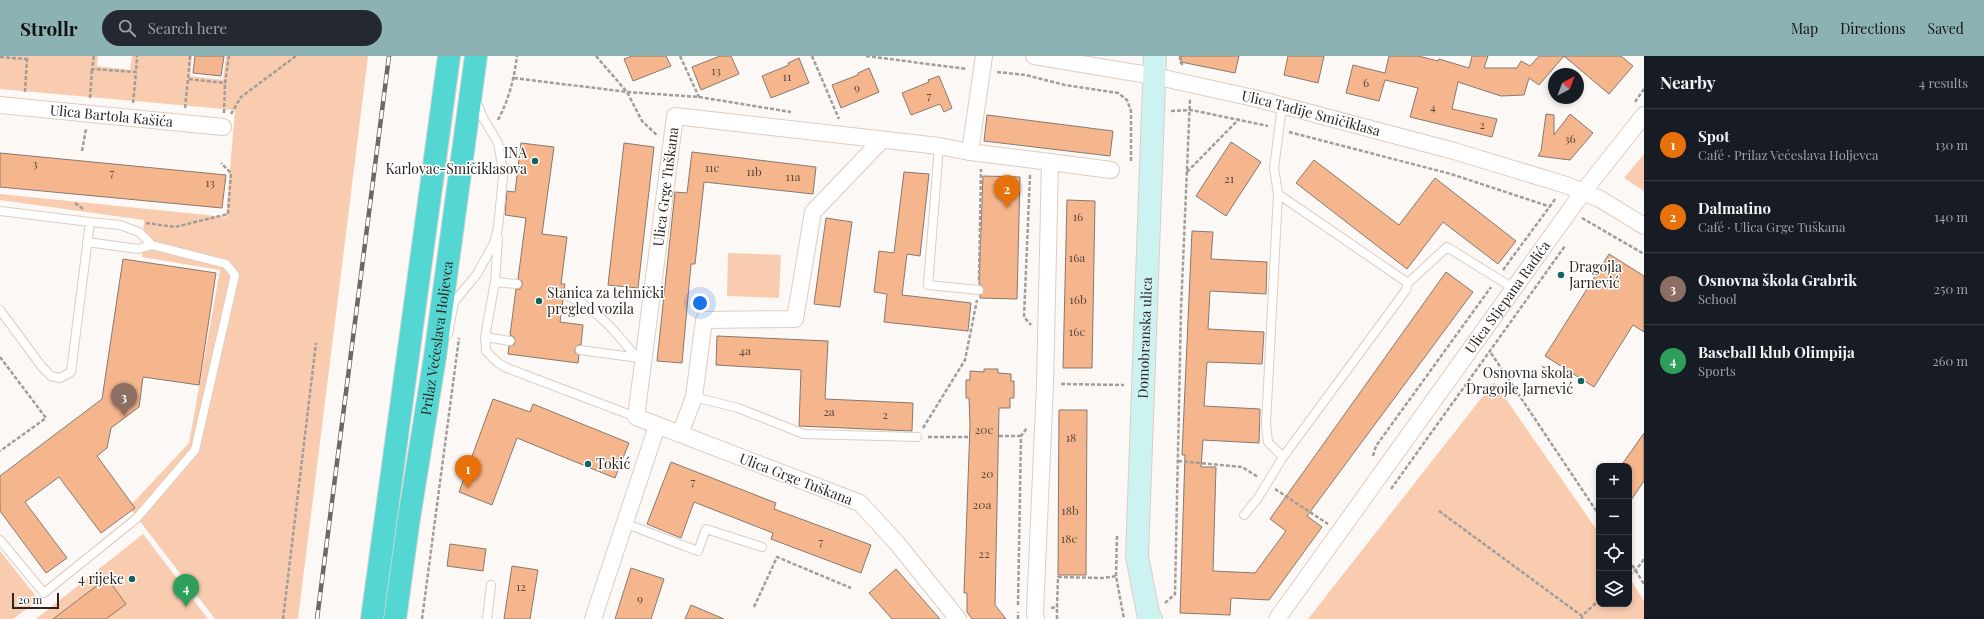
<!DOCTYPE html>
<meta charset="utf-8">
<style>
:root{--surface:#171b24;--page:#242831;--text:#f1f3f6;--muted:#9ea1a6;--line:#363941;--accent:#8db2b3}
body{margin:0;font-family:"Playfair Display",serif;background:var(--page);color:var(--text)}
.controls{position:absolute;right:12px;bottom:12px;display:grid;overflow:hidden;border-radius:8px;box-shadow:0 2px 6px #0003}
.controls button{width:36px;height:36px;display:grid;place-items:center;padding:0;border:0;border-bottom:1px solid var(--line);background:var(--surface);color:var(--text);font:20px sans-serif}
.compass{position:absolute;left:1548px;top:12px;width:36px;height:36px;border-radius:50%;background:var(--surface);box-shadow:0 2px 6px #0003;rotate:42deg}
.scale{position:absolute;left:12px;bottom:10px;width:47px;box-sizing:border-box;padding-left:4px;border:2px solid #2c2520;border-top:0;font-size:11px;line-height:14px;white-space:nowrap;color:#2c2520;-webkit-text-stroke:3px #fff;paint-order:stroke}
.you{position:absolute;left:700px;top:247px;width:14px;height:14px;margin:-10px;border:3px solid #fff;border-radius:50%;background:#1a73e8;box-shadow:0 0 0 6px #1a73e833}
.badge{display:grid;place-items:center;width:26px;height:26px;border-radius:50%;background:var(--accent);color:#fff;font-size:13px;font-weight:700}
.pin{position:absolute;translate:-50% -33px;filter:drop-shadow(0 1px 2px #0008)}
.pin::after{content:'';position:absolute;top:21px;width:14px;height:12px;background:inherit;clip-path:polygon(0 0,100% 0,50% 100%)}
.list{margin:0;padding:0;list-style:none}
h2{display:flex;justify-content:space-between;align-items:center;height:52px;margin:0;padding:0 16px;font-size:17px}
h2 small{font-size:13px;font-weight:400;color:var(--muted)}
.list li{display:grid;grid-template-columns:26px 1fr auto;gap:12px;align-items:center;box-sizing:border-box;height:72px;padding:0 16px;border-top:1px solid var(--line)}
.list b{display:block;font-size:15px;white-space:nowrap}
.list p{margin:0;font-size:13px;white-space:nowrap;color:var(--muted)}
.list em{font-size:13px;font-style:normal;color:var(--muted)}
.icon{flex:none;width:22px;height:22px;fill:none;stroke:currentColor;stroke-width:2;stroke-linecap:round;stroke-linejoin:round}
.map{position:relative;flex:none;width:1644px;height:563px;overflow:hidden}
header{display:flex;align-items:center;gap:24px;box-sizing:border-box;height:56px;padding:0 20px;background:var(--accent);color:#111}
header strong{font-size:19px}
nav{display:flex;gap:22px;margin-inline-start:auto;font-size:14px}
.search{width:280px;height:36px;background:var(--page);display:flex;align-items:center;gap:10px;box-sizing:border-box;padding:0 14px;border-radius:22px;color:var(--muted);font-size:15px}
main{display:flex}
aside{flex:1;background:var(--surface)}
.map>svg:first-child{display:block}
.green{fill:#f9ccb0}
.building{fill:#f5b68d;stroke:#89786d}
.lines{fill:none;stroke-linecap:round;stroke-linejoin:round}
.lane-casing{stroke:#dfccc0;stroke-width:10}
.street-casing{stroke:#dfccc0;stroke-width:18}
.secondary-casing{stroke:#dfccc0;stroke-width:24}
.highway-casing{stroke:#d5d3d2;stroke-width:24}
.path{stroke:#a39d9a;stroke-width:2.5;stroke-dasharray:4 2;stroke-linecap:butt}
.lane{stroke:#fff;stroke-width:8}
.street{stroke:#fff;stroke-width:16}
.secondary{stroke:#ccf3f2;stroke-width:22}
.highway{stroke:#54d7d3;stroke-width:22}
.rail-casing{stroke:#6e6763;stroke-width:4.5}
.rail{stroke:#fff;stroke-width:3;stroke-dasharray:9;stroke-linecap:butt}
.poi-dot{fill:#136361;stroke:#fff;stroke-width:1.5}
.labels{text-anchor:middle;stroke-width:3;stroke-linejoin:round;paint-order:stroke}
.number-label{font-size:12px;fill:#5e493b}
.street-label{font-size:14px;fill:#2c2520;stroke:#fff}
.poi-label{font-size:14px;fill:#2c2520;stroke:#fff;text-anchor:end}
</style>
<header>
<strong>Strollr</strong>
<div class="search"><svg class="icon" aria-label="search" viewBox="0 0 24 24"><circle cx="10" cy="10" r="6"/><path d="M15 15l6 6"/></svg>Search here</div>
<nav><a>Map</a><a>Directions</a><a>Saved</a></nav>
</header>
<main>
<div class="map">
<svg width="1644" height="563" viewBox="0 0 1644 563">
<rect width="100%" height="100%" fill="#fcf8f6"/>
<path class="green" d="M0 0H98L97 10 130 14 132 0H192L190 20 223 24 226 0H368L298 563H215L129 451 189 387 220 214 142 201 144 164 0 144V138L226 161 235 54 0 33Z
M456 0H461L444 128 443 132H441Z
M1644 98V135L1624 122Z
M728 197 781 199 779 242 727 240Z
M1494 326 1599 477V548H1629V521L1644 545V563H1308Z
M143 478 208 563H36Z
M0 495 39 544 13 563H0Z"/>
<path class="building" d="M195 0H224L221 20 193 17Z
M632 0H666L671 10 633 25 624 3Z
M720 0H731L739 18 701 34 692 11Z
M1181 0H1239L1235 17 1181 6Z
M1288 0H1324L1318 27 1284 19Z
M1389 0H1418L1438 5 1439 3 1469 12 1472 0H1488L1484 12H1517L1521 5 1530 10 1539 0H1621L1633 10 1609 38 1564 0 1539 29 1529 22 1524 39 1501 40 1458 26 1452 53 1497 63 1492 81 1410 61 1418 32 1385 24 1379 45 1346 37 1353 9 1385 17Z
M799 2 809 27 771 42 762 20 789 9 788 7Z
M869 12 879 36 841 52 832 29 858 19V17Z
M939 20 952 52 944 56 940 48 911 59 902 37 929 26 928 24Z
M1546 58 1554 59V79L1570 58 1593 77 1570 104 1538 100 1541 95Z
M987 59 1113 75 1110 100 984 85Z
M1231 86 1261 106 1226 160 1196 140Z
M521 87 554 91 542 178 567 181 561 228H565L564 233 559 234 558 238 563 244 560 266 583 269 581 289H578L575 293V296L579 299 578 307 508 298 509 290 514 289 515 285 514 281 510 279 516 233H520L522 229V225L518 223 526 162 505 159 507 135 515 136Z
M624 87 654 91 638 232 608 229Z
M692 96 816 111 813 138 704 126 695 208H691L682 307 657 305 675 136 687 137Z
M0 97 226 119 222 152 0 131Z
M1314 104 1399 169 1435 122 1516 185 1498 208 1443 166 1407 213 1296 127Z
M904 116 929 118 920 200 907 198 902 239 971 247 968 275 884 266 887 238 874 236 879 195 894 197Z
M983 120 1020 121 1017 243 980 242V239L984 234 982 230 979 228Z
M1067 144 1095 145 1092 312H1063Z
M826 162 852 166 840 251 814 248Z
M1192 175 1213 176 1211 203 1267 206 1266 238 1210 235 1208 273 1264 276 1262 308 1207 306 1204 350 1260 353 1259 387 1203 384 1201 411H1216L1213 515 1255 517 1286 475 1270 463 1446 216 1473 236 1307 460 1322 471 1269 544 1231 542 1230 559 1180 557 1185 399H1182Z
M1609 198 1644 220V276L1633 269 1594 331 1545 300Z
M123 203 216 217 199 329 143 321 139 351 111 372 107 392 97 400 135 452 101 477 59 421 25 446 67 502 46 517 0 455V420L102 343Z
M717 280 828 285 825 343 913 347 912 375 799 370 801 314 716 309Z
M984 313H998V317L1011 318V325H1014V342H1010V352H999L995 549 1006 563H972L967 556V537H964L970 369 969 342H966V324H970V315L984 316Z
M493 343 530 356 533 348 629 387 615 422 517 382 492 449 459 436Z
M1059 354H1087L1086 519H1058Z
M1644 377V425L1629 447V410H1621Z
M671 406 776 447 774 453 871 489 861 517 771 483 773 477 694 446 681 482 647 468Z
M450 488 486 493 483 515 447 510Z
M512 510 538 514 530 563H504Z
M631 512 664 523 651 563H615Z
M896 513 940 563H892L869 537Z
M107 522 126 548 106 563H53Z
M691 549 724 563H685Z"/>
<g class="lines">
<defs>
<path id="lane" d="M1282 50 1274 112 1278 138 1266 368 1268 386 1283 401
M939 90 928 229 979 234
M1278 138 1408 227
M0 155 90 166 71 316 60 322 51 320 42 311 0 254
M90 166 120 169 139 176 152 189
M498 182 495 226 485 281 486 295 498 307 507 312 636 361
M495 226 517 228
M563 238C595 250 616 276 636 301
M448 278 454 246 477 218 494 187 498 172 503 120 502 109 498 87 483 62 476 45
M485 281 510 285
M580 294 639 302
M694 341 738 352 804 378 917 381
M1244 459 1258 442 1283 401 1406 234 1408 227 1447 191 1513 232
M624 467 698 495 706 473 762 491
M0 484 44 537 137 462 195 394 235 219 226 208 152 189 138 193 87 186
M487 563 491 529"/>
<g id="street">
<path id="s1" d="M1034 0 1154 20 1258 43 1454 95 1566 129 1600 143 1644 170"/>
<path id="s2" d="M0 49 223 71"/>
<path d="M970 96 1050 106"/>
<path d="M680 378 694 341 704 264 795 263 813 156 882 84"/>
<path d="M593 563 657 370"/>
<path id="s3" d="M958 563 896 486 860 447 636 361 675 60 939 90 970 96 984 0"/>
<path d="M1036 563 1035 556 1045 328 1050 106 1111 114"/>
<path id="s4" d="M1277 563 1583 136 1644 59"/>
</g>
<g id="secondary">
<path id="s5" d="M1151 563 1148 557 1137 500 1155 0"/>
</g>
<g id="highway">
<path d="M372 563 449 0"/>
<path id="s6" d="M395 563 409 462 435 301 476 0"/>
</g>
</defs>
<use href="#lane" class="lane-casing"/>
<use href="#street" class="street-casing"/>
<use href="#secondary" class="secondary-casing"/>
<use href="#highway" class="highway-casing"/>
<path class="path" d="M94 0 92 13 136 16 137 0
M190 0 188 23 225 27 229 0
M596 0 627 36 642 65 658 80
M680 0 699 41
M812 0 839 63
M866 0 967 13
M1180 0V6L1184 10
M0 1 27 3 28 0
M997 16 1026 19 1065 29 1118 37 1127 44 1131 55V107
M514 22 627 36 699 41 791 56
M25 36 27 3
M90 42 92 13
M1635 46 1644 33
M133 47 136 16
M185 52 188 23
M1171 55 1191 54 1268 70
M224 57 225 27
M231 58 241 41 296 0
M498 64C509 43 514 23 517 0
M1289 76 1451 118 1551 151
M82 95 86 73
M1187 116 1239 63
M1030 119 1024 261 1031 269
M75 147 83 153
M1582 162 1644 198
M146 167 175 171 228 158 231 117 221 107
M1503 214 1556 142
M979 224 981 113
M1491 297 1599 459
M0 301 46 362 0 395
M1061 328 1124 329
M923 372 965 304 977 244
M999 380H1021
M928 381H970
M1373 400 1376 390 1491 231
M1178 405 1242 411 1258 421
M1275 433 1328 468
M1391 433 1565 190
M1439 455 1582 560
M1117 480 1116 520 1124 563
M1629 504 1644 528
M1629 519 1636 514 1644 503
M1165 547 1175 538 1181 253 1190 43
M1018 549 1021 380 1027 372
M754 551 777 501 851 532
M1051 552 1057 551 1058 521 1103 522 1116 520
M283 563 316 287
M422 563 459 282
M1018 563V556
M1057 563V551
M1582 563V560L1599 544"/>
<use href="#lane" class="lane"/>
<use href="#street" class="street"/>
<use href="#secondary" class="secondary"/>
<use href="#highway" class="highway"/>
<defs>
<path id="rail" d="M317 563 389 0"/>
</defs>
<use href="#rail" class="rail-casing"/>
<use href="#rail" class="rail"/>
</g>
<g class="poi-dot">
<circle cx="535" cy="105" r="4"/>
<circle cx="1561" cy="219" r="4"/>
<circle cx="539" cy="245" r="4"/>
<circle cx="1581" cy="325" r="4"/>
<circle cx="588" cy="408" r="4"/>
<circle cx="132" cy="523" r="4"/>
</g>
<g class="labels">
<g class="number-label">
<text x="716" y="19">13</text>
<text x="787" y="25">11</text>
<text x="1366" y="31">6</text>
<text x="857" y="36">9</text>
<text x="929" y="44">7</text>
<text x="1433" y="55">4</text>
<text x="1482" y="73">2</text>
<text x="1570" y="87">36</text>
<text x="35" y="112">3</text>
<text x="712" y="116">11c</text>
<text x="754" y="120">11b</text>
<text x="112" y="121">7</text>
<text x="793" y="125">11a</text>
<text x="1229" y="127">21</text>
<text x="210" y="131">13</text>
<text x="1078" y="165">16</text>
<text x="1077" y="206">16a</text>
<text x="1078" y="248">16b</text>
<text x="1077" y="280">16c</text>
<text x="745" y="299">4a</text>
<text x="829" y="360">2a</text>
<text x="885" y="363">2</text>
<text x="984" y="378">20c</text>
<text x="1071" y="386">18</text>
<text x="987" y="422">20</text>
<text x="693" y="430">7</text>
<text x="982" y="453">20a</text>
<text x="1070" y="459">18b</text>
<text x="1069" y="487">18c</text>
<text x="821" y="490">7</text>
<text x="984" y="502">22</text>
<text x="521" y="535">12</text>
<text x="640" y="547">9</text>
</g>
<g class="street-label">
<text dy="5" stroke="none"><textPath href="#s1" startOffset="283">Ulica Tadije Smičiklasa</textPath></text>
<text dy="5" stroke="none"><textPath href="#s2" startOffset="112">Ulica Bartola Kašića</textPath></text>
<text dy="5" stroke="none"><textPath href="#s3" startOffset="624">Ulica Grge Tuškana</textPath></text>
<text dy="5" stroke="none"><textPath href="#s4" startOffset="396">Ulica Stjepana Radića</textPath></text>
<text dy="5" stroke="none"><textPath href="#s6" startOffset="284">Prilaz Većeslava Holjevca</textPath></text>
<text dy="5" stroke="none"><textPath href="#s5" startOffset="283">Domobranska ulica</textPath></text>
<text transform="translate(796 423) rotate(21)" y="5">Ulica Grge Tuškana</text>
</g>
<g class="poi-label">
<text x="527" y="102">INA<tspan x="527" dy="16">Karlovac-Smičiklasova</tspan></text>
<text x="1569" y="216" text-anchor="start">Dragojla<tspan x="1569" dy="16">Jarnević</tspan></text>
<text x="547" y="242" text-anchor="start">Stanica za tehnički<tspan x="547" dy="16">pregled vozila</tspan></text>
<text x="1573" y="322">Osnovna škola<tspan x="1573" dy="16">Dragojle Jarnević</tspan></text>
<text x="596" y="413" text-anchor="start">Tokić</text>
<text x="124" y="528">4 rijeke</text>
</g>
</g>
</svg>
<div class="controls">
<button>+</button>
<button>−</button>
<button><svg class="icon" aria-label="locate" viewBox="0 0 24 24"><circle cx="12" cy="12" r="6"/><path d="M12 2v4M12 18v4M2 12h4M18 12h4"/></svg></button>
<button><svg class="icon" aria-label="layers" viewBox="0 0 24 24"><path d="M12 4l9 5-9 5-9-5zM3 14l9 5 9-5"/></svg></button>
</div>
<svg class="compass" viewBox="-18 -18 36 36"><path d="M0-13l5 13h-10z" fill="#e53935"/><path d="M0 13l5-13h-10z" fill="#9ea1a6"/></svg>
<div class="scale">20 m</div>
<div class="you"></div>
<div class="pin badge" style="left:468px;top:432px;background:#e8710a">1</div>
<div class="pin badge" style="left:1007px;top:152px;background:#e8710a">2</div>
<div class="pin badge" style="left:124px;top:360px;background:#8d6e63">3</div>
<div class="pin badge" style="left:186px;top:551px;background:#2e9e5b">4</div>
</div>
<aside>
<h2>Nearby<small>4 results</small></h2>
<ul class="list">
<li><span class="badge" style="background:#e8710a">1</span><div><b>Spot</b><p>Café · Prilaz Većeslava Holjevca</p></div><em>130 m</em></li>
<li><span class="badge" style="background:#e8710a">2</span><div><b>Dalmatino</b><p>Café · Ulica Grge Tuškana</p></div><em>140 m</em></li>
<li><span class="badge" style="background:#8d6e63">3</span><div><b>Osnovna škola Grabrik</b><p>School</p></div><em>250 m</em></li>
<li><span class="badge" style="background:#2e9e5b">4</span><div><b>Baseball klub Olimpija</b><p>Sports</p></div><em>260 m</em></li>
</ul>
</aside>
</main>
